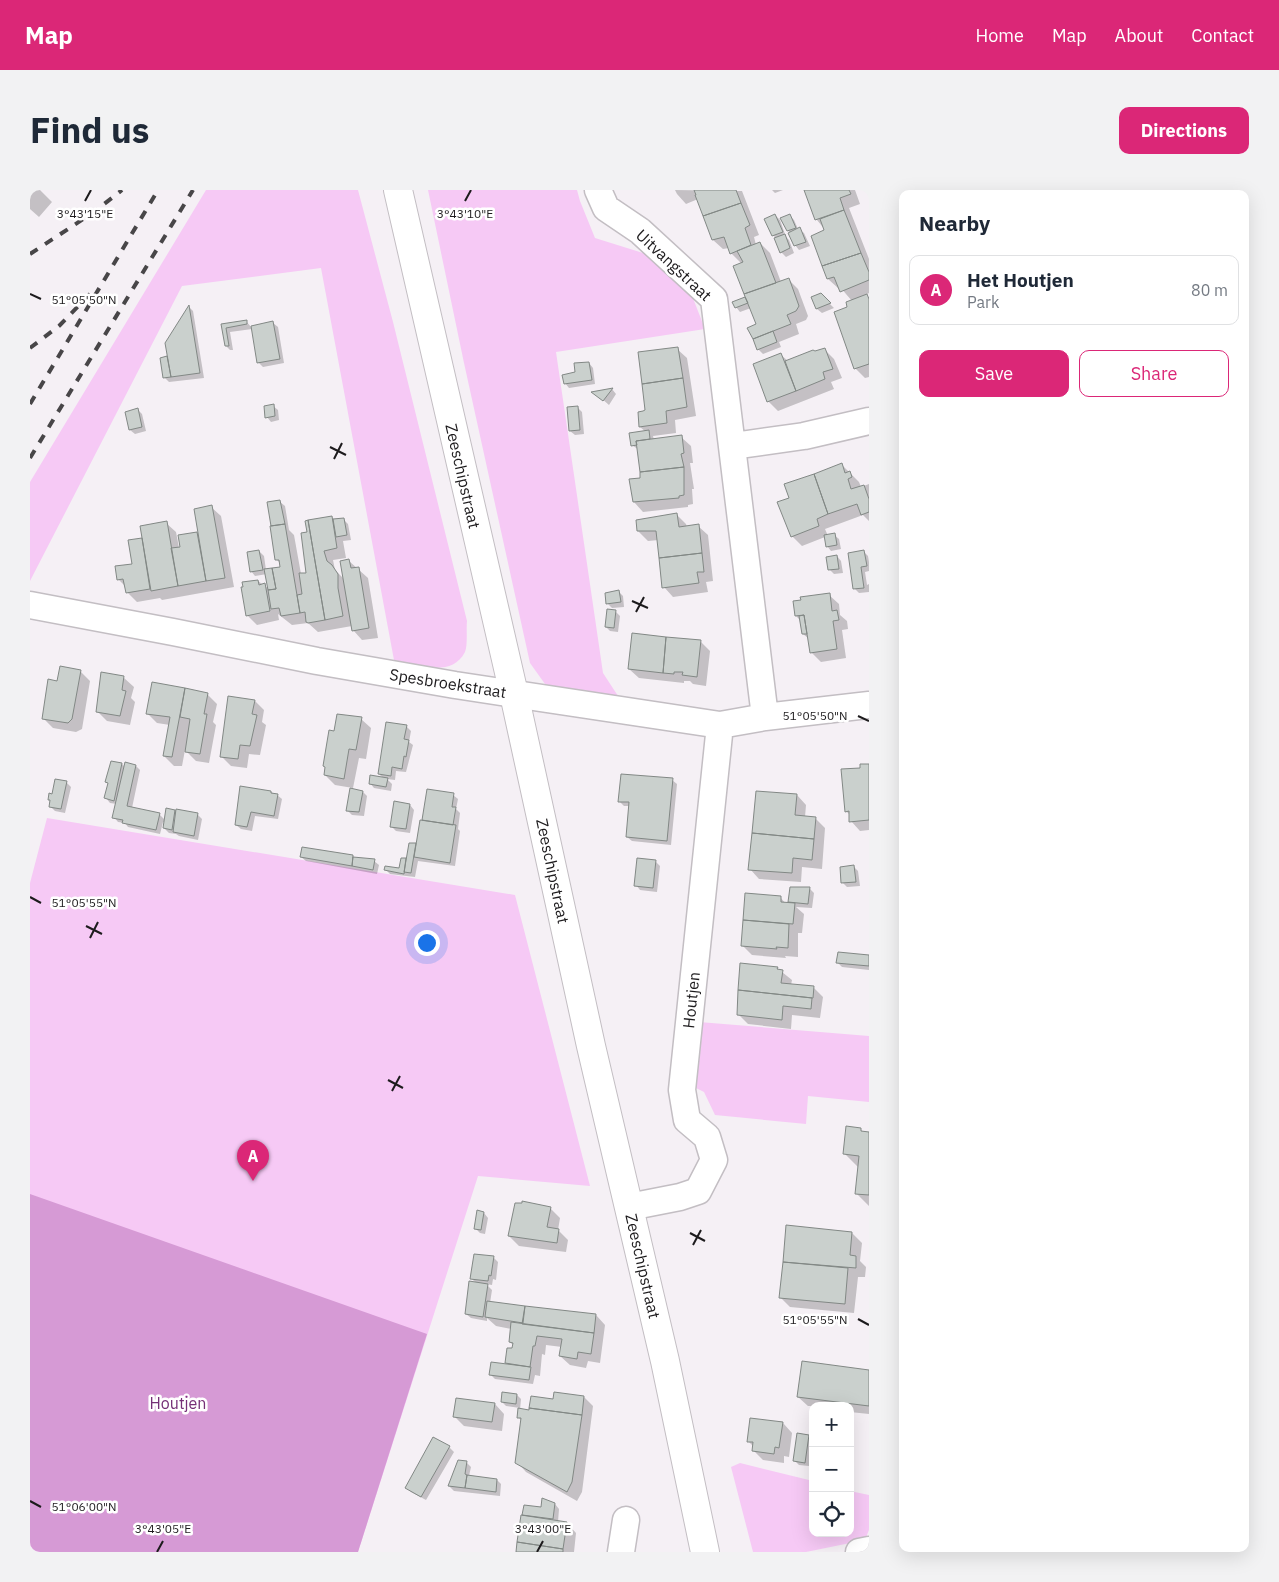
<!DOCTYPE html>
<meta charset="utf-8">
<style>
:root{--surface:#fff;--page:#f2f2f3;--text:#1f2937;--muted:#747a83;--line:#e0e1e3;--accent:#db2777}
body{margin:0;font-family:"IBM Plex Sans",sans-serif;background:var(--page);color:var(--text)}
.controls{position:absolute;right:15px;bottom:15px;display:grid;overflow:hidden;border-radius:10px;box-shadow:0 5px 20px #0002}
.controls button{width:45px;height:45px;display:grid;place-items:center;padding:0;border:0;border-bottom:1px solid var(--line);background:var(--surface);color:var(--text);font:25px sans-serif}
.you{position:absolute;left:396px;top:752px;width:18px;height:18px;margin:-12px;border:4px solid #fff;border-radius:50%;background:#1a73e8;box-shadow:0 0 0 8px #1a73e833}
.badge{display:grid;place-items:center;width:32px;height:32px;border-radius:50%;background:var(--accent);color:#fff;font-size:16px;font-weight:700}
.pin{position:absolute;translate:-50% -41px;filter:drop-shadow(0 1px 2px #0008)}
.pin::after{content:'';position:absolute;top:26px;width:18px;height:15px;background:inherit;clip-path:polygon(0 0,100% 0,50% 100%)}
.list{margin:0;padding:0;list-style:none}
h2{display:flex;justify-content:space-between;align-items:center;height:65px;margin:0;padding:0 20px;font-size:21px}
h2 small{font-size:16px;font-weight:400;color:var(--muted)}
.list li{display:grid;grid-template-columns:32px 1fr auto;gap:15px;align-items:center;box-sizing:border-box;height:70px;margin:0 10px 10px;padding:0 10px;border:1px solid var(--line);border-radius:10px}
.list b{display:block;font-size:19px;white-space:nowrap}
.list p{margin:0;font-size:16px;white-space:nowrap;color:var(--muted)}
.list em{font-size:16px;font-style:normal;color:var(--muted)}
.actions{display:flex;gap:10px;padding:15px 20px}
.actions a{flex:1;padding:11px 0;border:1px solid var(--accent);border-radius:10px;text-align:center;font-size:18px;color:var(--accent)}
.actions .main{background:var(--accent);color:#fff}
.icon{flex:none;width:28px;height:28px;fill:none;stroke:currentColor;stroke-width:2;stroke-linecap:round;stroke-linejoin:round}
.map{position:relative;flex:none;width:839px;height:1362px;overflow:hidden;border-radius:10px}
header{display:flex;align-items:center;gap:30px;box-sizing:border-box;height:70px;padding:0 25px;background:var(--accent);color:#fff}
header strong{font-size:24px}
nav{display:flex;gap:28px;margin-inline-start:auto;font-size:18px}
.intro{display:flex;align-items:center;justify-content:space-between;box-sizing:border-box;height:120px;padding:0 30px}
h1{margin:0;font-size:35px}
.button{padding:12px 22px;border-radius:10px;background:var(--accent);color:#fff;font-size:18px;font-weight:700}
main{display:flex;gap:30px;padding:0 30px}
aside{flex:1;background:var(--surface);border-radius:10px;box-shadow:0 5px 20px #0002}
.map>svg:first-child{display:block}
.green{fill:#f6c9f5}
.forest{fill:#d69ad5}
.shadow{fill:#0003}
.building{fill:#cad0cd;stroke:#828885}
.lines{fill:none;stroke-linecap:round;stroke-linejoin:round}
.street-casing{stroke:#c3bec3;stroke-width:29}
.secondary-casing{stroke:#c3bec3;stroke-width:30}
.street{stroke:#fff;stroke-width:26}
.secondary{stroke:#fff;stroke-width:28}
.rail{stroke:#484648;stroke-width:4;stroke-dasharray:9 9;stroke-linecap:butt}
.ticks{fill:none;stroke:#1d1b1d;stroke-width:2}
.labels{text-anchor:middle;stroke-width:5;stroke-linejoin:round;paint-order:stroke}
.street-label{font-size:16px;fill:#1d1b1d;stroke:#fff}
.park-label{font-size:16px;fill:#752f77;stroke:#fff}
.ticks-label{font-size:12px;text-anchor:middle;fill:#1d1b1d;stroke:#fff;stroke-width:5;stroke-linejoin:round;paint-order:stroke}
</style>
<header>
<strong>Map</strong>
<nav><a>Home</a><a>Map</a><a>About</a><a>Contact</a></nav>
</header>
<div class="intro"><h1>Find us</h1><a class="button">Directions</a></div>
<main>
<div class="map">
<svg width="839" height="1362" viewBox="0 0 839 1362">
<rect width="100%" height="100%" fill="#f5f0f5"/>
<path class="green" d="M176 0H328L363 132 437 431C436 439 438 454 435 462 421 489 387 474 364 470L291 78 152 96 0 391V292Z
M398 0H547L550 11 565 48 613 63 633 72 659 98 675 139 526 162 573 483 590 509 534 501 515 494 500 473 434 173Z
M17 628 485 705 560 996 448 986 328 1362H0V693Z
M669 832 839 846V912L778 906 776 934 685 925 674 902 666 898Z
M710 1273 783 1291V1343H820V1301L839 1305V1340L835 1350 776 1362H723L701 1277Z"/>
<path class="forest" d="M0 1004 397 1144 328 1362H0Z"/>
<path class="shadow" d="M0 0H10L22 12 9 27 0 19Z
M645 0 712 1 729 45 724 47 726 55 730 53 740 63 751 92 759 90 768 99 778 126 776 130 766 134 769 144 749 152 751 157 733 164 728 159V134L721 118 710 122 706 117 719 112 712 74 701 63 699 58 693 59 683 50 668 9 656 14 647 4Z
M742 0H753L745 3Z
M775 0H825L830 14 819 18 839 69V103L836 105 839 108V187L835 188 825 178 819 118 822 111 810 97 808 98 798 89 796 41 787 30Z
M745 25 750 30 756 47 759 50 764 63 756 67 751 62 747 49 743 45Z
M760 26 764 30 768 39 774 43 780 56 769 60 765 55 758 40Z
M790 104 804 118 792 123 787 119Z
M159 117 163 121 174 188 139 192 135 188 132 169 139 167Z
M216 131 221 137 243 133 248 137 254 173 233 177 228 172 222 139 200 142 203 160H200L196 156 192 135Z
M647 159 657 168 666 226 645 230 646 243 623 246 624 250 651 247 661 256 663 273H660L664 299H662L663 314 658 315V317L613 322 604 312 611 289 609 260 602 255 601 244 616 242 610 237 614 223Z
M794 159 804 169 812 188 801 192 804 199 748 221 738 211 751 165 758 171Z
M559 173 563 178 565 194 539 198 535 193Z
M582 199 586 204 579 215 564 202Z
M243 216 248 220 249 230 241 232 237 227Z
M547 217 552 222 554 244 545 245 540 241Z
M108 220 112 224 116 241 105 244 100 240Z
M812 275 829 292 831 297 839 294V331L833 325 795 339 798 346 804 345 809 349 811 359 801 361 797 356 795 347 772 356 762 346 760 308Z
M250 312 255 316 259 340 264 345 271 384H278L279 343 301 327 305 330 313 329 318 334 321 350 313 351 316 368 303 370 305 380 314 389 319 371 338 388 348 448 332 450 323 440 322 436 288 442 278 433 262 435 248 424 249 430 227 435 217 425 228 391 239 399 237 384 225 386 221 381 229 361 234 366 236 380 251 378V374L247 370Z
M181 317 191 326 204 397 132 410 130 408 107 412 97 402 96 397 88 389 103 375 100 351 113 349 136 333 146 342 149 358H152L150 346 169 343Z
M647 325 656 334 657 337 668 336 678 345 683 391 676 392 678 402 643 407 634 397 629 350 618 351 608 341Z
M834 362 838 366 839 372V381L835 382 837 395 839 394V402L829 403 825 399Z
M807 366 811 371 813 383 804 384 800 380Z
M589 402 593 406 594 417 582 418 578 414Z
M799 405 809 414 810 425 817 431 818 439 812 440 816 468 791 472 781 462 778 448 773 444 771 431 766 426Z
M585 421 590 426 588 442 580 441 576 437Z
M671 452 680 461 676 496 663 494 660 491H654V493L609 488 599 479Z
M50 481 60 491 52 539 46 542 23 538 13 528 28 492Z
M72 484 94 488 104 497 101 508 105 512 100 535 77 531 67 521Z
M123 494 177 504 187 514 183 532 186 535 179 573 166 571 155 560 152 576H144L134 566 140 535 127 533 117 523Z
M225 511 234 520 232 532 236 535 230 565 219 564 217 578 201 576 191 566Z
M331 529 341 538 336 569 329 568 323 598 305 595 295 585 305 542Z
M376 536 381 541 379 552 383 555 376 582 366 581 365 590 357 589 362 594 361 601 344 598 340 593 354 589 349 584Z
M92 574 95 577 106 576 110 580 102 618 129 624 135 630 137 619 167 624 172 629 168 650 149 646 146 644 139 643 134 638 135 632H133L130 644 98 637 95 633 88 632 84 627 87 614 80 613 76 608 79 594 77 592Z
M839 575V640L830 641 821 631 820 625 816 621Z
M642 590 647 594 641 655 602 651 597 647 600 616H594L589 611Z
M36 592 41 597 35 623 25 621 20 616 21 612 19 609Z
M398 601 423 605 428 609 426 619 430 623 428 639 430 641 425 676 388 671 385 687 360 684 356 680H370L372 669 377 670 380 654 388 655Z
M241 602 247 605 252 609 248 629 225 626 222 641 211 639 206 635Z
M333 602 337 606 334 626 322 625 317 620Z
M767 605 776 615 775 627 785 628 795 638 792 679 772 677 771 692 729 689 720 679Z
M380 615 384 620 380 643 366 641 361 636Z
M323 666 325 668 344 671 349 675 347 684 276 671 271 667Z
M625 671 630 676 627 702 610 700 606 695Z
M824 677 828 681 830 696 817 697 812 692Z
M779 698 784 703 782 718 766 717 774 724 772 743H768V767L755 766 756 768 722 765 712 755 716 704 750 707 756 714H761L759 712Z
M839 766V780L812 777 808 773Z
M711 775 747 778 762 790 761 795 783 797 793 807 790 828 762 825 761 839 718 834 708 824Z
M830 939 833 942 839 943V1016L826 1003 829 978 815 964Z
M520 1018 530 1028 528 1040 538 1050 536 1062 489 1056 479 1046Z
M454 1023 458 1028 455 1044 450 1043 445 1038Z
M757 1037 822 1043 832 1053 830 1071 836 1077 835 1087H828L824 1123 760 1117 750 1107Z
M463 1067 468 1072 466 1090 463 1089 462 1095 456 1094 462 1100 460 1113 566 1125 575 1135 570 1173 558 1171 556 1178 540 1175 530 1166 532 1157 516 1155 515 1165 512 1164 510 1186 505 1185 503 1194 465 1189 460 1184 478 1175 476 1173 484 1159V1156L480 1152 482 1139 466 1136 457 1128V1131L441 1128 436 1124 446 1093 441 1088Z
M839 1181V1224L820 1222V1216H778L768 1207Z
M487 1205 491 1209 490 1220 500 1221 524 1210 554 1207 563 1216 552 1302 547 1311 496 1282 487 1272 492 1231 488 1227 490 1218 476 1216 472 1212Z
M465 1214 474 1224 472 1241 434 1236 425 1227Z
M753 1233 762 1243 759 1267 754 1266V1273L733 1270 723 1260 724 1257 718 1251Z
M778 1246 783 1251 779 1276 769 1275 764 1270Z
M419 1257 424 1262 396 1310 381 1302 377 1298Z
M429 1271 436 1272 441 1277 439 1286 467 1290 471 1294 470 1306 424 1301 419 1296Z
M525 1314 529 1319 528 1332 537 1333 546 1343 544 1362H487L496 1327 494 1324Z"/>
<path class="building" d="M664 0H706L711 13 673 26 665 5H666Z
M774 0H819L821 4 810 8 814 20 785 30Z
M711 13 720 35 715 38 721 55 700 64 694 47 682 50 673 26Z
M814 20 831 63 792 76 781 46 794 40 790 29Z
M745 24 753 42 742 46 734 29Z
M760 24 766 38 757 41 750 28Z
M770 37 776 52 764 56 758 43Z
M755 44 760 58 750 63 744 48Z
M730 52 746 93 714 104 703 76 713 72 707 61Z
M831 63 839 82V90L810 102 804 87 797 89 792 76Z
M759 88 769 116 766 121 757 125 761 134 723 149 717 138 726 134 714 104Z
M791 103 801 113 786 119 781 107Z
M837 104 839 109V174L824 179 804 122 817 117 816 112Z
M715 107 718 113 705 118 702 112Z
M159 115 170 183 141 187 135 153Z
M217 130V134L196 138 199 156H195L191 134Z
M243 131 250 169 227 173 221 136Z
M743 141 747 152 727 160 723 149Z
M648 157 653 188 612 194 608 162Z
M795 158 803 179 793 182 795 189 766 201 755 171 783 160 785 161Z
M751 163 766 201 737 212 723 174Z
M137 166 141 187 133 188 130 168Z
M559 172 562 190 534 194 532 185 545 182 544 173Z
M653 188 657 217 636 221 637 233 609 237 608 222 613 221 615 220 612 194Z
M583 198 573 211 561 202Z
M244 214 245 226 235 228 234 216Z
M548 216 550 240 539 241 537 217Z
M108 218 112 237 99 240 95 222Z
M619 240 620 249 606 251 607 255 601 256 599 243Z
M652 245 654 263 651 264 654 277 610 282 606 251Z
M812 273 815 283 820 281 822 287 818 289 821 299 834 295 839 309V322L831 325 827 314 798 324 784 284Z
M654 277V305L649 306V308L603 312 599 289 610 288V282Z
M784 284 798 324 787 329 789 336 761 347 747 312 759 308 754 294Z
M250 310 255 334 241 336 237 312Z
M182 315 195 388 176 391 164 319Z
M647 323 649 337 669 334 672 363 629 368 626 341H607L606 330Z
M302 326 307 358 294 361 297 371 302 375 308 384V398L313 426 295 430 278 330Z
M314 328 317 345 306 347 303 329Z
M278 330 295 430 278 433 276 432 275 422 270 423 267 405 272 404 269 383H276L271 343 277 342 275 331Z
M137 331 148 396 121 401 110 336Z
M255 334 270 423 251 426 249 418 241 419 238 400 246 399 242 378 250 377 249 370H245L240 336Z
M167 342 176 391 148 396 141 358 150 357 148 345Z
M805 343 807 355 796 357 794 345Z
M112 348 120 399 96 403 93 389 87 390 85 376 102 374 98 350Z
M229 360 233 380 220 382 217 362Z
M834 360 837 376 831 377 834 398 823 399 818 363Z
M672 363 674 382H667L669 393 632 398 629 368Z
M807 365 809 379 798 380 796 367Z
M319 369 321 378 329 377 339 438 322 441 310 371Z
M242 378 246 399 238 400 234 379Z
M228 390 229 395 235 393 240 421 216 426 211 397H213L212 392Z
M589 400 591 412 576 414 575 403Z
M800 403 802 421 807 420 809 430 803 431 807 459 780 463 774 425 765 426 763 411 771 410 770 407Z
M577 419 586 420 584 438 575 437Z
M774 425 777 444H772L769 426Z
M602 443 636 447 633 483 598 479Z
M636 447 671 450 667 487 652 485 653 482H644V484L633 483Z
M30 476 51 480 42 529 38 533 12 529 18 489 27 491Z
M71 482 94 486 92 500 96 501 90 526 66 522Z
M122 492 155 498 142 567 133 566 140 527 116 524Z
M155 498 178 503 174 524H177L170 564 155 562 160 529 150 527Z
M198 506 225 510 222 524 227 525 220 556 210 555 208 569 190 567Z
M307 524 332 527 326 560 319 559 314 589 294 585 295 577 293 576 299 540 304 541Z
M356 532 377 535 374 549 379 550 376 567 374 566 372 579 362 577 361 586 348 584Z
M81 571 92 573 84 611 74 608 78 593 75 592Z
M95 572 106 575 97 616 130 623 126 640 92 633 93 630 82 628Z
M830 574H839V630L819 632V621L815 622 811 579 830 578Z
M591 584 643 588 637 651 596 647 599 612H588Z
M340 585 358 588 356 597 339 594Z
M25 589 37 591 31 619 19 617 20 610H18L19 603 22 604Z
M210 596 241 601V603L248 604 244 626 221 622 217 637 205 635Z
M320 598 333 601 329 622 316 621Z
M397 599 424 603 422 617H426L423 635 392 630Z
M726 601 767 604 765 625 786 627 784 649 722 643Z
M364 611 380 614 376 639 360 637Z
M136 618 145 620 142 640 133 638Z
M146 619 168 623 164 646 143 642Z
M390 630 426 635 420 673 384 667Z
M722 643 784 649 782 670 763 668 762 683 718 680Z
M379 653H386L381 683 374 682Z
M272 657 323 665 322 676 270 667Z
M323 667 345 669 343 680 322 676Z
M371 668H376L374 684 354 680 355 676 369 678Z
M607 668 626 670 623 698 604 696Z
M824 675 826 692 811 693 810 677Z
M760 697H780L778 714 758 712Z
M715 703 751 706V712L765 713 763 734 713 730Z
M713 730 759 734 758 758 746 757 747 759 711 756Z
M808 762 839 765V776L806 773Z
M710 773 748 777 747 779 753 780 751 793 784 796 783 808 708 800Z
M708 800 782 808 781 819 753 816 752 830 707 825Z
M816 936 831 938V941L839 942V1005L825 1004 829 966 813 964Z
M492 1011 521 1017 517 1037 529 1039 527 1053 478 1046 485 1013H492Z
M447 1020 454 1022 451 1040 444 1039Z
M756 1035 822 1042 820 1065 826 1066V1078L753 1072Z
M444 1064 464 1066 461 1086 459 1085 458 1091 440 1089Z
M753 1072 818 1078 815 1114 749 1108Z
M439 1091 458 1094 453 1127 435 1124Z
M457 1111 495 1116 493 1133 455 1127Z
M495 1116 566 1124 564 1143 492 1134Z
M481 1132 564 1143 561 1164 548 1162 547 1169 529 1166 532 1149 507 1146 505 1156H503L500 1177 475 1173 477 1158H482L483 1153 479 1152Z
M772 1171 839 1180V1216L767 1207Z
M461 1172 501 1177 499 1190 459 1185Z
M472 1202 487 1204 486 1214 471 1212Z
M524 1202 554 1206 552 1225 499 1218 501 1206 523 1209Z
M426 1208 465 1213 462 1232 423 1227Z
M488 1218 499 1220V1218L552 1225 542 1292 537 1302 485 1273 491 1228H487Z
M720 1228 753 1232 749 1258 745 1257 744 1264 722 1261 723 1252H717Z
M767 1243 779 1245 775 1273 763 1271Z
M403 1247 420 1256 391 1307 375 1298Z
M428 1270 437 1271 435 1284 437 1285 435 1298 418 1296Z
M437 1285 467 1289 466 1302 435 1298Z
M512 1308 525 1313 523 1329 492 1325 494 1315 511 1317Z
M491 1325 537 1332 533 1359 487 1352Z
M487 1352 533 1359V1362H486Z"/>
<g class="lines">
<defs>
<path id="street" d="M568 0 576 18 610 41 684 109 735 527
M703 256 774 246 839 231
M0 415 143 442 287 471 425 495 690 535 735 527 839 515
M599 1017 650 1007 668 1001 684 970 677 947 657 930 652 900 690 535
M591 1362 596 1330
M829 1362 839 1360"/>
<path id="secondary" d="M368 0 484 504 561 856 635 1171 675 1362"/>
</defs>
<use href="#street" class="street-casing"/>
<use href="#secondary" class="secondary-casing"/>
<use href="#street" class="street"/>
<use href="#secondary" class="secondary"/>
<path class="rail" d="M0 64 64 22 92 0
M0 158 29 136 63 101
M0 214 128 0
M0 268 163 0"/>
</g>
<path class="ticks" d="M55 11 61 0M435 11 441 0M0 104 11 109M300 257 316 265M304 269 312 253M602 411 618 418M606 422 614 407M828 526 839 531M0 707 11 713M56 736 72 744M60 748 68 732M358 890 373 898M362 901 370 886M660 1043 675 1051M663 1055 671 1040M828 1129 839 1135M0 1311 11 1317M127 1362 133 1351M507 1362 513 1351"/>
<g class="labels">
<g class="street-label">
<text transform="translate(644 75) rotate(43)" y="6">Uitvangstraat</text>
<text transform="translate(433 286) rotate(77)" y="6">Zeeschipstraat</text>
<text transform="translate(418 493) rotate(9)" y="6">Spesbroekstraat</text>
<text transform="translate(523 681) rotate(78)" y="6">Zeeschipstraat</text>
<text transform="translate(661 810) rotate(-84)" y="6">Houtjen</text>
<text transform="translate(613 1076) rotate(77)" y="6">Zeeschipstraat</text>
</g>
<g class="park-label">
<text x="148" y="1219">Houtjen</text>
</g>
</g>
<g class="ticks-label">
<text x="55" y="28">3°43'15"E</text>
<text x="435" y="28">3°43'10"E</text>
<text x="54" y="114">51°05'50"N</text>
<text x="785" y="530">51°05'50"N</text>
<text x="54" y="717">51°05'55"N</text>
<text x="785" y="1134">51°05'55"N</text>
<text x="54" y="1321">51°06'00"N</text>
<text x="133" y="1343">3°43'05"E</text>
<text x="513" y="1343">3°43'00"E</text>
</g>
</svg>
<div class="controls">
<button>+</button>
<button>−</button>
<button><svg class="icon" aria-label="locate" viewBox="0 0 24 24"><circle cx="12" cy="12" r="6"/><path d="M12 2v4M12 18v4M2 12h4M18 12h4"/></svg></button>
</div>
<div class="you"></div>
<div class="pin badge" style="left:223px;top:991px">A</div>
</div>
<aside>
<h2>Nearby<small></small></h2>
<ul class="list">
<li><span class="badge">A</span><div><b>Het Houtjen</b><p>Park</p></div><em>80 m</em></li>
</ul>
<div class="actions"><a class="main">Save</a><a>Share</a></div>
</aside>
</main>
